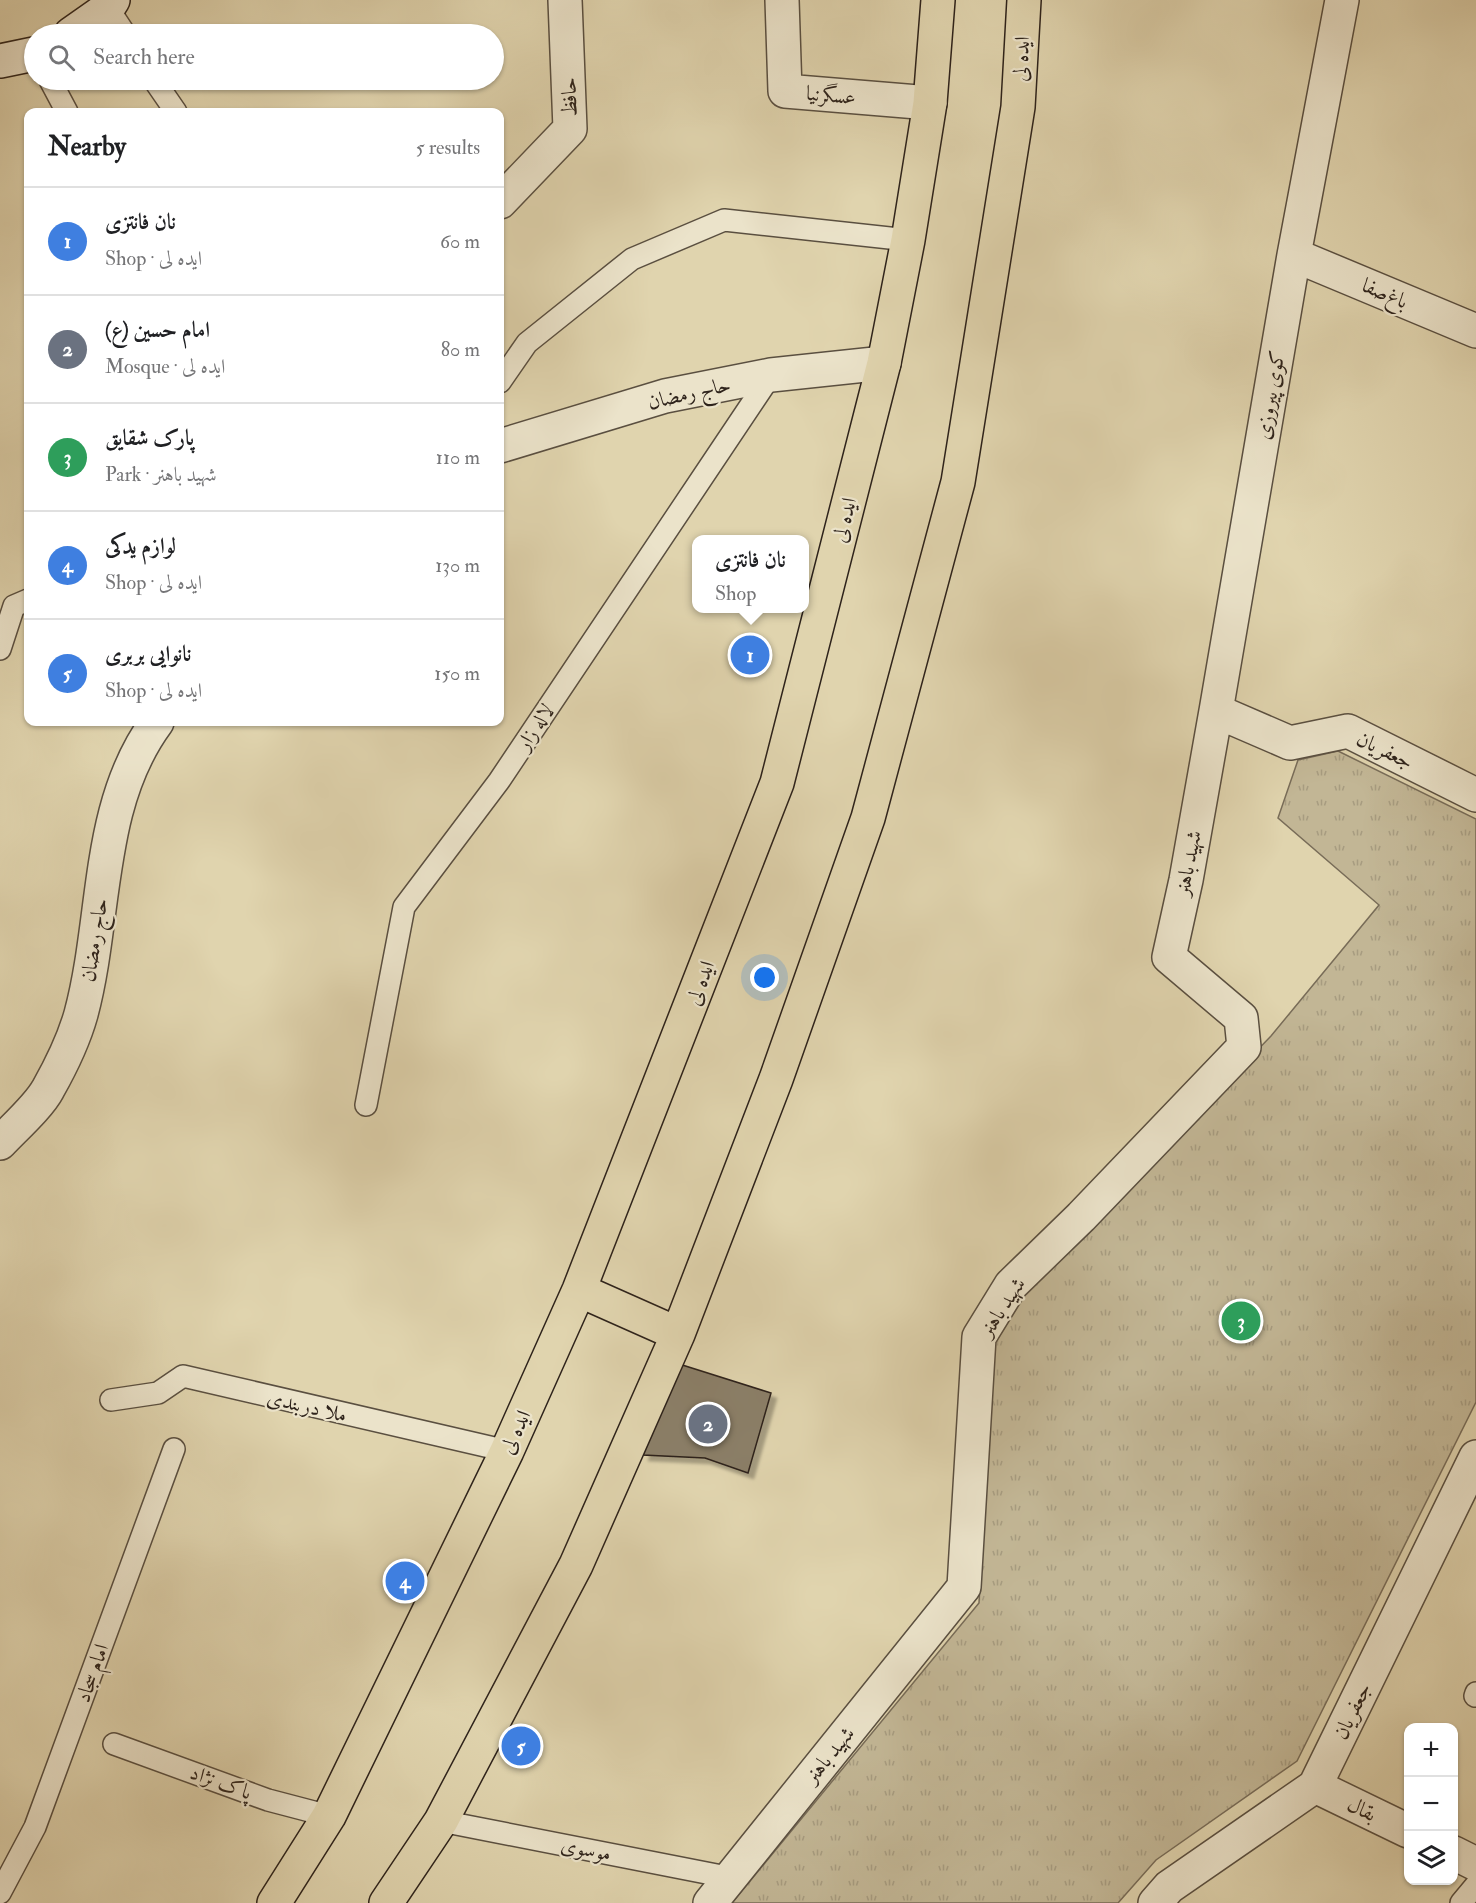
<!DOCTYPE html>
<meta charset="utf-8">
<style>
:root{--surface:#fff;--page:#f2f2f2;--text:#202124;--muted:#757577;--line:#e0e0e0;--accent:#d93025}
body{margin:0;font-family:"IM FELL Double Pica",Amiri,serif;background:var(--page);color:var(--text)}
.controls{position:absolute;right:18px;bottom:18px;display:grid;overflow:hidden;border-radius:12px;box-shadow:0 2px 4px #0004}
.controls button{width:54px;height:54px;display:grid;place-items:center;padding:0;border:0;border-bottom:2px solid var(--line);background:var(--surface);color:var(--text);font:30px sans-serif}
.you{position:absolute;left:765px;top:978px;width:21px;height:21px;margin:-15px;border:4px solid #fff;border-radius:50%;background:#1a73e8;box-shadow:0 0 0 9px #1a73e833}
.badge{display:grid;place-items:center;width:39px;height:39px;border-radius:50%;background:var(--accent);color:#fff;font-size:20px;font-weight:700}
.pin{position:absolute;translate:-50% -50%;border:3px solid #fff;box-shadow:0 2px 6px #0006}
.popup{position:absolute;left:692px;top:535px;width:117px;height:78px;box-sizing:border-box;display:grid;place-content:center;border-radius:12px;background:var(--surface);filter:drop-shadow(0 2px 4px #0005);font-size:20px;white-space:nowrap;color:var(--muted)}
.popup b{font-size:22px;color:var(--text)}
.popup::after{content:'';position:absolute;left:50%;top:100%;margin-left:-12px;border:12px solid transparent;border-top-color:var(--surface)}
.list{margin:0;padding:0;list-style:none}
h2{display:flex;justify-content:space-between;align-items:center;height:78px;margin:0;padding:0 24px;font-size:26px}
h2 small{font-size:20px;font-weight:400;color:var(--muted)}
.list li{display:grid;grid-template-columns:39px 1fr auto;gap:18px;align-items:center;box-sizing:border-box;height:108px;padding:0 24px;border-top:2px solid var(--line)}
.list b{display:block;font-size:22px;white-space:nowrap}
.list p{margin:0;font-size:20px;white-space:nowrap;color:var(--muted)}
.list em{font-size:20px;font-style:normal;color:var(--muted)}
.icon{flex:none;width:33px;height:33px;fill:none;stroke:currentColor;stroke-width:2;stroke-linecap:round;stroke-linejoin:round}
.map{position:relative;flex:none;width:1476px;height:1903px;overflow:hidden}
.search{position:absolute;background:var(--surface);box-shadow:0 2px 4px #0004;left:24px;top:24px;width:480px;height:66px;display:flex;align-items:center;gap:15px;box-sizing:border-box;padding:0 21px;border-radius:33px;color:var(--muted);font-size:22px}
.panel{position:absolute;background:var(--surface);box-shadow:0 2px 4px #0004;left:24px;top:108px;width:480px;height:618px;border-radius:12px}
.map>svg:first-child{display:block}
.park{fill:url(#park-tufts);stroke:#786c58;stroke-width:1.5}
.building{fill:#8b7f67;stroke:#2e231b;stroke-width:1.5;filter:url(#shadow)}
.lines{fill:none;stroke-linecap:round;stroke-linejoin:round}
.service-casing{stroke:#5a4f40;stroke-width:24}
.minor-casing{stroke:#5a4f40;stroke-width:36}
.secondary-casing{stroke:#2e231b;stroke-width:36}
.primary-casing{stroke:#2e231b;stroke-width:36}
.service{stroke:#ebe3ca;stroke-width:21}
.minor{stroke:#ebe3ca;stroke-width:33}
.secondary{stroke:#ebe3ca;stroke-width:33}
.primary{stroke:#e0d4ae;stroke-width:33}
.labels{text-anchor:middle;stroke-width:4.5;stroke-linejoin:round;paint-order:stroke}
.street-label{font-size:21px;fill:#2e231b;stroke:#ebe3ca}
</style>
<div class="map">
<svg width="1476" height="1903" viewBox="0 0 1476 1903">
<defs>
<pattern id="park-tufts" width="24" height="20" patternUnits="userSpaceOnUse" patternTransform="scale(1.5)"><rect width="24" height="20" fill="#c2b695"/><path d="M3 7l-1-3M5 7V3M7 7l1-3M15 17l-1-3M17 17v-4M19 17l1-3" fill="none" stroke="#a79c80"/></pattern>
<filter id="shadow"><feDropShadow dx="5.5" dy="5.5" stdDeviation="1.5" flood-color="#0004"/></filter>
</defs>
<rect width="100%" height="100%" fill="#e0d4ae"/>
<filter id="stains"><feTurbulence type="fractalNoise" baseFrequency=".00333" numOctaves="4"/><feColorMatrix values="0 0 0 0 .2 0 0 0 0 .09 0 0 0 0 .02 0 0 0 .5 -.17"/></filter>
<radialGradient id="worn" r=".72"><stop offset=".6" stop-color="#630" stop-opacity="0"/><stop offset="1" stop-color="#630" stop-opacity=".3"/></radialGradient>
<path class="park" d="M1338 751 1476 819V1402L1297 1761 1156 1860 1118 1903H732L979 1603 992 1347 1020 1296 1271 1036 1379 905 1278 818 1298 760Z"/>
<path class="building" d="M676 1363 771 1393 748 1473 705 1458 643 1455Z"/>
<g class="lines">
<defs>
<path id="service" d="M108 8 125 34
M50 80 67 112
M154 80 176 112
M500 382 527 343 632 259 724 220 908 240
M0 649 14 606 28 600
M366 1105 404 907 499 781 771 375
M111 1400 158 1393 183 1376 507 1451
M1475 1696 1476 1693
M114 1744 268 1800 329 1816
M441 1821 732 1878
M0 1893 35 1827 174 1449
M1461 1903 1476 1885"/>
<path id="minor" d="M782 0 785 91 930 103
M1342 0 1294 255 1216 711 1290 743 1348 731 1476 795
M500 202 570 129 565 0
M1294 255 1476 331
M500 446 665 396 771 375 884 363
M0 1143C14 1128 39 1106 48 1089 61 1066 74 1039 81 1014 107 917 95 806 157 722
M1315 1786 1408 1831
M1454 1853 1476 1864
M710 1903 964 1587 979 1337 1011 1285 1081 1217 1244 1047 1241 1018 1169 957 1186 880 1216 711
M1155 1903 1169 1887 1315 1786 1476 1457"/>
<path id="secondary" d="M71 34 108 8 113 0
M0 61 34 54"/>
<path id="primary" d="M579 1290 678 1334
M274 1903 329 1816 507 1451 579 1290 777 783 884 363 908 240 930 103 938 0
M386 1903 441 1821 576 1565 678 1334 776 1079 868 818 958 482 1018 107 1024 0"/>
</defs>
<use href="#service" class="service-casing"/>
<use href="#minor" class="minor-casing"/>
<use href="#secondary" class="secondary-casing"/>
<use href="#primary" class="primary-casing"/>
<use href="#service" class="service"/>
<use href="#minor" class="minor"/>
<use href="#secondary" class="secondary"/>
<use href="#primary" class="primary"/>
</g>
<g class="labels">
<g class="street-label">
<text transform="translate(1021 59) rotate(-87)" y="7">ایده لى</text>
<text transform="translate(831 95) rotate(5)" y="7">عسگرنیا</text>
<text transform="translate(569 97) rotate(-92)" y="7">حافظ</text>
<text transform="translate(1385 293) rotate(23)" y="7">باغ‌صفا</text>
<text transform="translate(689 393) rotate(-13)" y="7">حاج رمضان</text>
<text transform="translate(1270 395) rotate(-80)" y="7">کوی پیروزی</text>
<text transform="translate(844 520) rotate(-76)" y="7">ایده لى</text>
<text transform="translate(535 727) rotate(-56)" y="7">لاله زار</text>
<text transform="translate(1385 750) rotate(26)" y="7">جعفریان</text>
<text transform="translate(1188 863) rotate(-79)" y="7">شهید باهنر</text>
<text transform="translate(94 940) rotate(-81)" y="7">حاج رمضان</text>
<text transform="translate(700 983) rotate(-69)" y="7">ایده لى</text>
<text transform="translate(1002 1307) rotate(-57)" y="7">شهید باهنر</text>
<text transform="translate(307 1406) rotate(13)" y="7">ملا دربندی</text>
<text transform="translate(515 1432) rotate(-65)" y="7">ایده لى</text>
<text transform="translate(92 1673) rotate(-70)" y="7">امام سجاد</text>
<text transform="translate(1352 1711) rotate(-64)" y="7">جعفریان</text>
<text transform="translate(829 1755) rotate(-51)" y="7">شهید باهنر</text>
<text transform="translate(221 1782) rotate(20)" y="7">پاک نژاد</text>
<text transform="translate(1362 1809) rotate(26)" y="7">بقال</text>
<text transform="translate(586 1849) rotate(11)" y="7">موسوی</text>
</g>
</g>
<rect width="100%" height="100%" filter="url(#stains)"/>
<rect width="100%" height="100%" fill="url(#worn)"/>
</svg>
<div class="controls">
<button>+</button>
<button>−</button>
<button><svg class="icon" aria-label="layers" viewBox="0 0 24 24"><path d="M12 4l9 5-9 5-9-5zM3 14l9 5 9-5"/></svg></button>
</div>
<div class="you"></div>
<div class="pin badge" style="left:750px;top:655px;background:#3f7fe0">1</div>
<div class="popup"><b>نان فانتزی</b>Shop</div>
<div class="pin badge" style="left:708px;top:1424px;background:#6b7280">2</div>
<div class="pin badge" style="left:1241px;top:1321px;background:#2e9e5b">3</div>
<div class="pin badge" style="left:405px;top:1581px;background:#3f7fe0">4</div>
<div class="pin badge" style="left:521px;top:1746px;background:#3f7fe0">5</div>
<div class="search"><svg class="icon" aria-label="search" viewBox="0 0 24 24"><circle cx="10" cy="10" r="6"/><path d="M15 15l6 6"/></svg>Search here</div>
<section class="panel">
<h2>Nearby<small>5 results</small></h2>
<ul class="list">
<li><span class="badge" style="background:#3f7fe0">1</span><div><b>نان فانتزی</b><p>Shop · ایده لى</p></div><em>60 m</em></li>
<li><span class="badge" style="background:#6b7280">2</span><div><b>امام حسین (ع)</b><p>Mosque · ایده لى</p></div><em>80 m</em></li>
<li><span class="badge" style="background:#2e9e5b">3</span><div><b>پارک شقایق</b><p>Park · شهید باهنر</p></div><em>110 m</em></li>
<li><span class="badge" style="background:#3f7fe0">4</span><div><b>لوازم یدکی</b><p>Shop · ایده لى</p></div><em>130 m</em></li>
<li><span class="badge" style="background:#3f7fe0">5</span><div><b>نانوایی بربری</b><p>Shop · ایده لى</p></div><em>150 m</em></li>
</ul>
</section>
</div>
